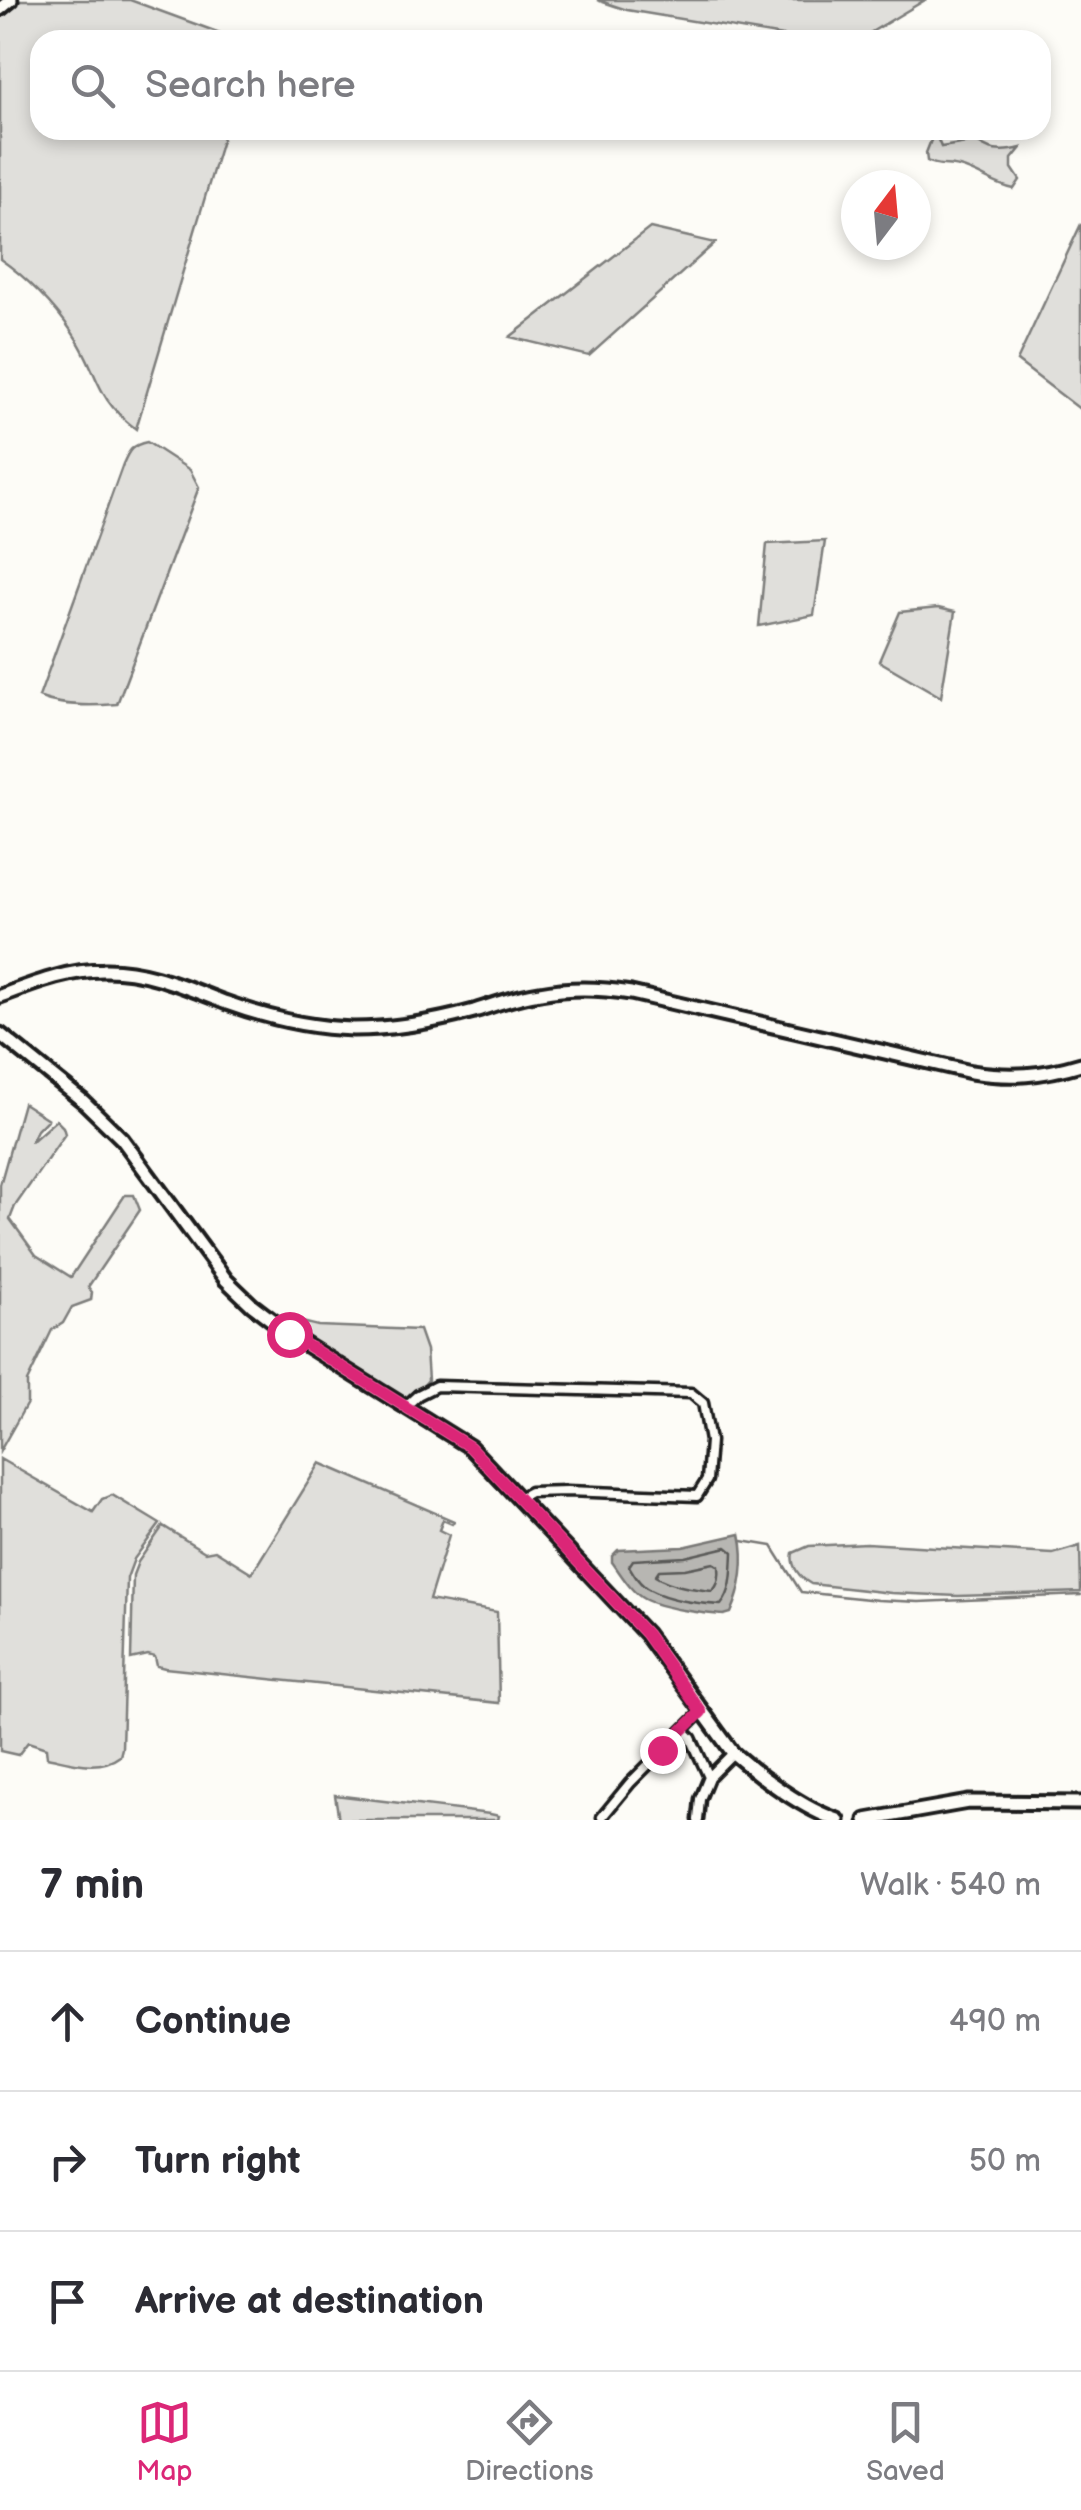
<!DOCTYPE html>
<meta charset="utf-8">
<style>
:root{--surface:#fff;--page:#f7f7f7;--text:#2b2b33;--muted:#7c7c81;--line:#e1e1e2;--accent:#db2777}
body{margin:0;font-family:"Balsamiq Sans",sans-serif;background:var(--page);color:var(--text)}
.compass{position:absolute;left:841px;top:170px;width:90px;height:90px;border-radius:50%;background:var(--surface);box-shadow:0 5px 15px #0003;rotate:16deg}
.stop{position:absolute;width:30px;height:30px;margin:-22px;border:8px solid #db2777;border-radius:50%;background:#fff}
.stop.end{background:#db2777;border-color:#fff;box-shadow:0 2px 10px #0008}
.list{margin:0;padding:0;list-style:none}
h2{display:flex;justify-content:space-between;align-items:center;height:130px;margin:0;padding:0 40px;font-size:42px}
h2 small{font-size:32px;font-weight:400;color:var(--muted)}
.list li{display:grid;grid-template-columns:65px 1fr auto;gap:30px;align-items:center;box-sizing:border-box;height:140px;padding:0 40px;border-top:2px solid var(--line)}
.list b{display:block;font-size:38px;white-space:nowrap}
.list em{font-size:32px;font-style:normal;color:var(--muted)}
.icon{flex:none;width:55px;height:55px;fill:none;stroke:currentColor;stroke-width:2;stroke-linecap:round;stroke-linejoin:round}
.map{position:relative;flex:none;width:1081px;height:1820px;overflow:hidden}
.search{position:absolute;background:var(--surface);box-shadow:0 5px 15px #0003;left:30px;right:30px;top:30px;height:110px;display:flex;align-items:center;gap:25px;box-sizing:border-box;padding:0 35px;border-radius:30px;color:var(--muted);font-size:38px}
.sheet{height:550px;background:var(--surface)}
nav{display:flex;justify-content:space-around;align-items:center;box-sizing:border-box;height:140px;border-top:2px solid var(--line);background:var(--surface);font-size:28px;color:var(--muted)}
nav a{display:grid;justify-items:center;gap:5px}
nav .on{color:var(--accent)}
.map>svg:first-child{display:block}
.green{fill:#e0dfdb;stroke:#7e7e7c;stroke-width:2.5}
.water{fill:#b7b6b2;stroke:#797876;stroke-width:2.5}
.lines{fill:none;stroke-linecap:round;stroke-linejoin:round}
.shore{stroke:#5a5a58;stroke-width:2.5}
.stream{stroke:#797876;stroke-width:2.5}
.street-casing{stroke:#1c1c1c;stroke-width:15}
.secondary-casing{stroke:#1c1c1c;stroke-width:19}
.street{stroke:#fdfcf7;stroke-width:8}
.secondary{stroke:#fdfcf7;stroke-width:11}
.route{stroke:#db2777;stroke-width:12}
</style>
<div class="map">
<svg width="1081" height="1820" viewBox="0 0 1081 1820">
<rect width="100%" height="100%" fill="#fdfcf7"/>
<filter id="ink" filterUnits="userSpaceOnUse"><feTurbulence type="fractalNoise" baseFrequency=".01" numOctaves="2"/><feDisplacementMap in="SourceGraphic" scale="20" xChannelSelector="R" yChannelSelector="G"/><feConvolveMatrix kernelMatrix="1 2 1 2 8 2 1 2 1" color-interpolation-filters="sRGB"/></filter>
<g filter="url(#ink)">
<path class="green" d="M19 0H130L239 40H40V130H225L136 429C93 397 99 371 72 332 54 305 26 277 0 259V15Z
M597 0H925L858 40H807L627 10Z
M935 130H942L938 140 941 147 972 142 963 130C983 149 993 155 1021 148L1012 159V168L1020 180 1014 189C994 185 979 172 959 167 948 164 938 167 927 161L926 153Z
M1081 224V410L1017 361Z
M650 228 715 243 589 356 510 337Z
M147 442 190 470 199 487 117 704C93 706 61 707 39 697L123 464C129 450 132 445 147 442Z
M825 541 814 615 759 626 767 544Z
M938 608 955 612 941 697 879 661 900 612Z
M23 1103 48 1119 37 1130 31 1142 56 1120 63 1127 65 1134 15 1206 10 1219 36 1255 71 1277 125 1195H134L140 1210 88 1287 92 1292 91 1300 72 1307 63 1323 52 1330 27 1382V1403L0 1451V1185Z
M298 1321 318 1326 419 1330 426 1350 428 1380C420 1390 414 1398 400 1397L289 1330Z
M0 1459 93 1512 102 1499 112 1495 160 1524 134 1559 127 1578 122 1748 120 1756C99 1772 71 1762 47 1757L46 1748 28 1742 18 1755 0 1751Z
M320 1463 454 1521 452 1524 443 1520 439 1530 449 1535 429 1600 497 1612 499 1703 165 1668 157 1666 155 1657 148 1655 131 1659 133 1575 138 1562 163 1526 205 1552 215 1550 252 1573Z
M866 1543 1053 1554 1080 1546 1081 1592 958 1596 891 1593 811 1584C800 1578 790 1566 793 1553L809 1546Z
M335 1795 490 1814 499 1816 498 1820H339Z"/>
<path class="water" d="M740 1534C746 1560 742 1589 731 1613L724 1615C704 1614 661 1608 644 1599 631 1592 621 1574 612 1562V1556L618 1550 683 1547Z"/>
<g class="lines">
<path class="shore" d="M727 1547 733 1552C732 1570 733 1591 721 1605 700 1604 669 1600 650 1590 640 1585 634 1575 629 1566L633 1560 685 1557Z
M714 1563 719 1566C720 1574 719 1586 712 1591 694 1589 671 1586 655 1576L659 1570 685 1569Z"/>
<path class="stream" d="M742 1541 772 1546 801 1592 878 1600 919 1602 1081 1595"/>
<defs>
<path id="street" d="M405 1407 418 1395 436 1386 691 1393 703 1403 710 1441 707 1480 697 1496 567 1491 530 1492 519 1498
M709 1777 733 1753
M602 1817 630 1783 683 1730
M698 1820 700 1799 709 1777 691 1738 683 1730 701 1712"/>
<path id="secondary" d="M0 9 11 0
M0 996C33 984 67 970 103 970 147 969 187 988 227 1003 268 1018 310 1028 353 1029 395 1029 434 1022 474 1011 496 1004 517 996 540 993 570 987 600 988 631 993L971 1072C1012 1078 1041 1076 1081 1064
M0 1034 83 1101 122 1139 226 1280 252 1305 298 1340 470 1447 646 1634 733 1753C759 1776 805 1810 838 1820
M866 1820 968 1802 1081 1803"/>
</defs>
<use href="#street" class="street-casing"/>
<use href="#secondary" class="secondary-casing"/>
<use href="#street" class="street"/>
<use href="#secondary" class="secondary"/>
</g>
</g>
<g class="lines" filter="url(#ink)">
<path class="route" d="M289 1334 470 1447 646 1634 701 1712 662 1750"/>
</g>
</svg>
<svg class="compass" viewBox="-18 -18 36 36"><path d="M0-13l5 13h-10z" fill="#e53935"/><path d="M0 13l5-13h-10z" fill="#7c7c81"/></svg>
<div class="stop" style="left:289px;top:1334px"></div>
<div class="stop end" style="left:662px;top:1750px"></div>
<div class="search"><svg class="icon" aria-label="search" viewBox="0 0 24 24"><circle cx="10" cy="10" r="6"/><path d="M15 15l6 6"/></svg>Search here</div>
</div>
<section class="sheet">
<h2>7 min<small>Walk · 540 m</small></h2>
<ul class="list">
<li><svg class="icon" aria-label="ahead" viewBox="0 0 24 24"><path d="M12 20V5M6 11l6-6 6 6"/></svg><div><b>Continue</b></div><em>490 m</em></li>
<li><svg class="icon" aria-label="right" viewBox="0 0 24 24"><path d="M7 20v-9h11M14 6l5 5-5 5"/></svg><div><b>Turn right</b></div><em>50 m</em></li>
<li><svg class="icon" aria-label="arrive" viewBox="0 0 24 24"><path d="M6 21V4h12l-3 4 3 4H6"/></svg><div><b>Arrive at destination</b></div></li>
</ul>
</section>
<nav>
<a class="on"><svg class="icon" aria-label="map" viewBox="0 0 24 24"><path d="M3 6l6-2 6 2 6-2v14l-6 2-6-2-6 2zM9 4v14M15 6v14"/></svg>Map</a>
<a><svg class="icon" aria-label="directions" viewBox="0 0 24 24"><path d="M12 3l9 9-9 9-9-9zM9 14v-3h6M13 9l2 2-2 2"/></svg>Directions</a>
<a><svg class="icon" aria-label="saved" viewBox="0 0 24 24"><path d="M7 4h10v16l-5-4-5 4z"/></svg>Saved</a>
</nav>
